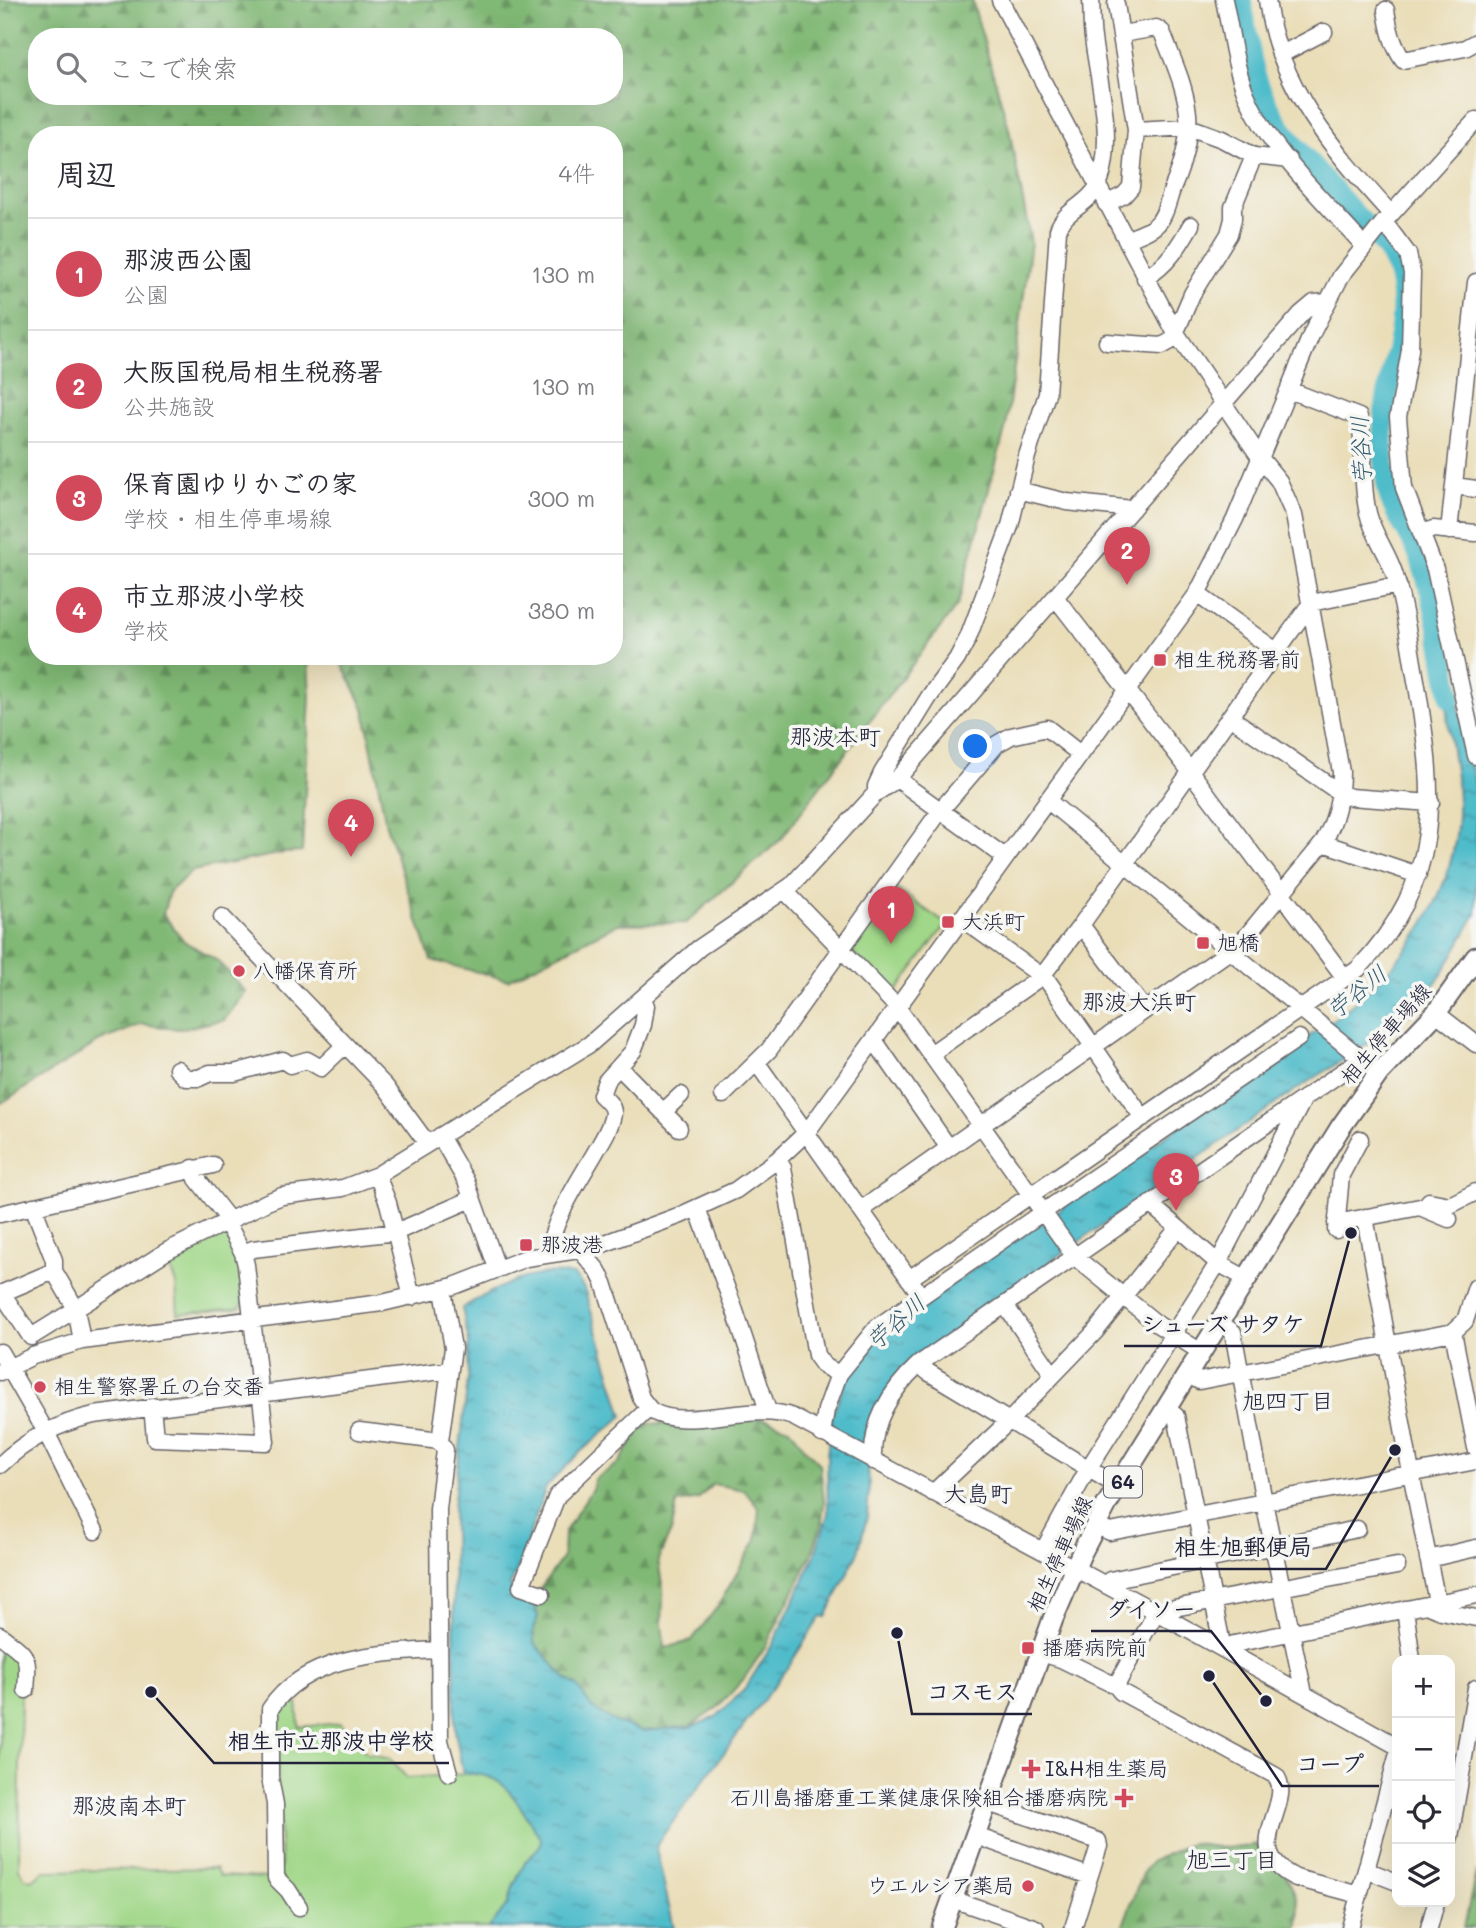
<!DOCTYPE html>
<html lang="ja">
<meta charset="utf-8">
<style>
:root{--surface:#fff;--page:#f7f7f7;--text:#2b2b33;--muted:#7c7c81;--line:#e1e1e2;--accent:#d1495b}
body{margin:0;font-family:Mali,"Klee One",sans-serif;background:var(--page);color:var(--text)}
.controls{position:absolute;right:21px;bottom:21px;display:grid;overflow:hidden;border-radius:14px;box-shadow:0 7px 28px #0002}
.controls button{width:63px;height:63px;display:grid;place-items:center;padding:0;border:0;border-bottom:2px solid var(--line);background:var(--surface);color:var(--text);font:35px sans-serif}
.you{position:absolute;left:976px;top:747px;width:24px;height:24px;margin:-18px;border:5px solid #fff;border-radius:50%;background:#1a73e8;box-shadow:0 0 0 10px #1a73e833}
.badge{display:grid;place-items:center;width:46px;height:46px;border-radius:50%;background:var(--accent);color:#fff;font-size:23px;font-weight:700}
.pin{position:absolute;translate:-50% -58px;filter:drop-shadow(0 2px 4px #0008)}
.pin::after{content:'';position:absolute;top:37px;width:24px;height:21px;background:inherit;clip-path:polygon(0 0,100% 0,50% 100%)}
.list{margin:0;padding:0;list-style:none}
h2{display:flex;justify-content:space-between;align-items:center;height:91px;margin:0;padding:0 28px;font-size:30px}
h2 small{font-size:23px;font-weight:400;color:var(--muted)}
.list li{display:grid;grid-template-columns:46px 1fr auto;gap:21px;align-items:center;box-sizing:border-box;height:112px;padding:0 28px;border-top:2px solid var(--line)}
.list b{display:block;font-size:26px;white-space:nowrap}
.list p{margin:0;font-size:23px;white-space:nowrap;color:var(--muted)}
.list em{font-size:23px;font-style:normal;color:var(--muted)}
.icon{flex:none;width:38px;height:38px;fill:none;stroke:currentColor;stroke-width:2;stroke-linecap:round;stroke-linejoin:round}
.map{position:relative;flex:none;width:1476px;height:1928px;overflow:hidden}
.search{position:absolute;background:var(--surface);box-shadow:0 7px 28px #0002;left:28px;top:28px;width:595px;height:77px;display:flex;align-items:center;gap:18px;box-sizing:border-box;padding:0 24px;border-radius:28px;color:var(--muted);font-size:26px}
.panel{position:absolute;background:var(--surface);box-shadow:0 7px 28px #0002;left:28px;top:126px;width:595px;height:539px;border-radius:28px}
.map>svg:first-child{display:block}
.forest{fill:url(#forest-firs);stroke:#516d58;stroke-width:2;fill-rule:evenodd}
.park{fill:#a0d788;stroke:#617c62;stroke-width:2}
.water{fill:url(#water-ripples);stroke:#396f82;stroke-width:2}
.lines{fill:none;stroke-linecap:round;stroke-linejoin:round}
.river{stroke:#50bcca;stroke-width:21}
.minor-casing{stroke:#686467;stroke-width:19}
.major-casing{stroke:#686467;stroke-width:23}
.minor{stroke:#fff;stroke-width:16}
.major{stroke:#fff;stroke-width:19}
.poi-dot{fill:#d1495b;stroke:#f6f6f2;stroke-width:2.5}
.labels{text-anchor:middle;stroke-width:7;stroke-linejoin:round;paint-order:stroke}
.shield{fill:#f6f6f2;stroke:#626272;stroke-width:2}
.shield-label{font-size:19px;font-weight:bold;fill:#22223b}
.poi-label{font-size:21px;fill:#22223b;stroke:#f6f6f2;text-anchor:start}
.street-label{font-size:21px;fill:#22223b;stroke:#f6f6f2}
.water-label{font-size:23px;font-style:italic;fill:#32586d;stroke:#f6f6f2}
.neighbourhood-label{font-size:23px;fill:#22223b;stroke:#f6f6f2}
.leader{fill:none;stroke:#22223b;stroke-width:2.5}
.callout-dot{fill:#22223b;stroke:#f6f6f2;stroke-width:2.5}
.callout-label{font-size:23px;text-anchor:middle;font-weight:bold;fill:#22223b;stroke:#f6f6f2;stroke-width:7;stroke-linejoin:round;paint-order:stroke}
</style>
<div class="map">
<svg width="1476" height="1928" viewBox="0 0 1476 1928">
<defs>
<pattern id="forest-firs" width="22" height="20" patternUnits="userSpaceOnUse" patternTransform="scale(1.75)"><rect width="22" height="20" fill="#80b874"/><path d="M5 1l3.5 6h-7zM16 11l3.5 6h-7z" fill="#689560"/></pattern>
<pattern id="water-ripples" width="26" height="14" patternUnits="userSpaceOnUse" patternTransform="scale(1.75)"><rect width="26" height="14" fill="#50bcca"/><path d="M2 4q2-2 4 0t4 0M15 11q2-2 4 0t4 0" fill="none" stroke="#4298a5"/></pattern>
</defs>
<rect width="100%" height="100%" fill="#f6f6f2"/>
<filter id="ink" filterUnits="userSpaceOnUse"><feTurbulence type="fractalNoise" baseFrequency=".0143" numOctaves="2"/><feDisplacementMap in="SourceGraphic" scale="14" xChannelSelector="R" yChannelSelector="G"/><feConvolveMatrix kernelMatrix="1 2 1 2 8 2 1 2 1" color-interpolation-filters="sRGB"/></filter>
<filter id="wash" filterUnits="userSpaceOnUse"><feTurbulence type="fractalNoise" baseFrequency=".00686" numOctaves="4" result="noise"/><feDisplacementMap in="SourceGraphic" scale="28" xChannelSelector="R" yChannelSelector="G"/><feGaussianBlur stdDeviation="1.57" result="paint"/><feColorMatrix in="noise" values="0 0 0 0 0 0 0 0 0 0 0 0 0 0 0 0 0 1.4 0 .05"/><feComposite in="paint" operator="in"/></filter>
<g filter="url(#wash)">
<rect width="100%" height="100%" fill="#eadeb9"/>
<path class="forest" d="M0 0H972L1009 129 1031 242 1006 426 958 604 780 840 686 923 618 924 508 980 431 960 386 825 364 708 338 656H614V135H37V656H317L308 661 310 697 302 852 283 853 192 871 169 892 163 914 184 941 218 961 246 992 224 1020 179 1029 142 1024 100 1041 0 1104ZM37 37H614V96H37Z
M764 1419 790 1428 806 1450 820 1464 824 1502 821 1527 811 1556 764 1649 743 1680 717 1708 690 1726 643 1731 615 1722 592 1708 576 1685 566 1679 534 1643 533 1629 538 1617 533 1599 563 1557 564 1533 592 1489 595 1479 619 1463 644 1424ZM713 1484 744 1490 759 1509 756 1540 718 1606 691 1641 665 1648 662 1626 663 1591 658 1560 672 1529 677 1503 698 1499Z
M1191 1843C1212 1847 1236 1851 1256 1844 1280 1863 1306 1896 1297 1928H1122L1142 1874 1152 1861Z
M1476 1871V1928H1464Z"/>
<path class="park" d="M892 886 946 924 893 996 849 949Z
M219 1232 225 1233 240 1262 244 1303 240 1308 178 1314 176 1284 166 1257Z
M0 1642 18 1657 21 1676 19 1869 25 1878 32 1880 44 1871 215 1868 220 1876 267 1878 281 1866 274 1711 296 1689 299 1727 341 1723 353 1740 368 1754 390 1759 407 1778 477 1773C511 1778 522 1814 541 1838V1846L526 1861 514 1884 508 1904 489 1928H0Z"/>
<path class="water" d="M1446 643 1476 789V914L1441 976 1410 1013 1371 1042 1294 1091 1028 1277 1030 1282 907 1368 868 1464 869 1490 867 1517 858 1552 826 1617 821 1616 792 1661 658 1842 656 1849 674 1928H489L508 1904 514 1884 526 1861 540 1846 541 1838C517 1807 510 1770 463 1774L455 1731 453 1508 468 1379 469 1342 462 1308C496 1288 533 1267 574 1275L584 1288 623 1416 578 1454 546 1487 517 1570 510 1585 515 1595 533 1599 538 1617 533 1629 534 1643 566 1679 576 1685 592 1708 615 1722 643 1731 691 1727 716 1717 744 1690 773 1644 813 1560 828 1514 827 1455 832 1415 851 1368 877 1336 1338 1016C1399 969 1448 907 1457 828 1462 789 1450 751 1447 712 1445 689 1446 666 1446 643Z"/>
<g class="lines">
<path class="river" d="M1241 0C1247 29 1249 60 1260 88 1278 133 1314 167 1345 203 1361 222 1386 242 1395 265 1416 319 1384 377 1383 432 1383 450 1384 473 1388 491 1393 514 1412 535 1420 558 1436 603 1443 650 1451 698"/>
</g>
</g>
<g filter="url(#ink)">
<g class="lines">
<defs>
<path id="minor" d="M1224 0C1231 31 1234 64 1246 94 1270 152 1323 199 1364 246
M1267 0C1278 87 1334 151 1391 214
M1386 10C1389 29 1392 44 1403 60L1465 48 1476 42
M1122 34 1156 28 1162 32C1187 95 1201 121 1173 187 1168 199 1166 217 1155 226 1148 232 1135 236 1126 240
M1280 55 1324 32
M1136 130 1189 127 1222 139 1254 156 1289 160
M1106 204 1124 195 1131 187 1136 130 1116 4
M1384 222 1408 254 1412 273 1410 350 1398 417 1404 488 1435 569 1476 756
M1145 278C1167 266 1179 246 1191 225
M1174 330 1178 327 1192 294 1229 234 1233 219V207L1254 156
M1107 342 1162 346 1178 337
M1454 486 1476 489
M1018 490 1067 502 1132 509
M1449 531 1476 282
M1423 533 1433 529 1476 533
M1197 594 1276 651
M1055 597 1190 771 1345 978
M1230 717 1340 793 1350 797 1431 803
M897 779 1005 857
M876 793V786L882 773 929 697 957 659 968 638 1010 526 1027 456 1047 394 1058 230C1064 210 1088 205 1097 187 1117 147 1098 80 1093 38 1091 25 1092 13 1091 0
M1047 800 1379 1073
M1323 843 1418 875
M785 891 897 1007 1075 1257 1157 1324 1201 1352
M222 917 385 1086 427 1143
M961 918 1047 980 1143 1118
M1081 925 1145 1010
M1436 1013 1476 1044
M874 1040 949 1148
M932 1053 1042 976 1081 925 1311 603 1398 585
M757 1063 915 1287
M619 1067 679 1128
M177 1069 186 1078H199L210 1073H234L283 1060 290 1065 307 1060 321 1068 345 1045
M723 1095 769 1050 940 811 997 744 1011 736 1047 728 1080 754
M663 1112 681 1095
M440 1136 466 1181 497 1268
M777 1160 783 1168 816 1355 824 1366 839 1374
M377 1175 388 1203 412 1297
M1429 1201 1450 1205 1476 1192
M1150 1204 1178 1228
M697 1208 735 1311 768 1411
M862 1209 1231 950 1244 939 1323 843C1336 820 1341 798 1341 772L1294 515 1279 481 1261 459 1174 330 1000 0
M0 1214 213 1165
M1365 1217 1411 1473 1437 1602
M1336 1223 1420 1207 1449 1219
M1336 1230 1341 1175 1360 1139
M581 1251 598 1271 604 1283 641 1398C645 1403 648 1408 652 1411 686 1432 752 1401 793 1417L1156 1612 1397 1746
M243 1253 253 1249 396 1232 472 1199
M548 1253C554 1218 577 1184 595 1153 601 1142 612 1126 613 1113 613 1105 607 1101 601 1095L606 1081 633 1051 643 1025 646 1006 643 999
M909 1279 1358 969C1443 879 1436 800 1417 686 1410 649 1406 611 1395 576 1389 554 1373 535 1368 513 1360 481 1366 448 1359 417L1289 390
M2 1293 31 1337 76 1309 54 1271V1260L33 1206
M0 1294 54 1271
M1005 1305 1053 1375
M1220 1323 1233 1332 1264 1502 1304 1694
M1453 1332 1476 1448
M82 1341 76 1309 167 1251 267 1202 282 1196 343 1188 377 1175 590 1044 699 948 792 885 876 793 897 779 1301 314 1314 303 1327 302
M0 1352 46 1432 95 1531
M919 1364 928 1372 1119 1487
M0 1372 33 1356 82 1341 382 1303 454 1286 526 1258 592 1248 681 1215 736 1190 777 1160 807 1132 1197 594 1235 519 1312 333 1341 276 1384 222 1476 120
M1189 1375 1199 1381 1453 1332 1465 1321 1476 1287
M152 1406 155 1438 266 1442 246 1265 243 1253 227 1223 226 1216 197 1179 193 1168
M1167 1410 1176 1416 1223 1649
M359 1431 440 1441 453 1348 443 1290
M822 1434 826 1410 839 1374 877 1327 1043 1212 1299 1038
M440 1441 445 1450 438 1509 440 1741 449 1773
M873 1461C871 1422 891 1390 919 1364L1361 1059
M0 1465C26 1440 59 1423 94 1415L449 1370
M933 1493 1009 1421 1095 1332 1178 1228 1218 1263 1247 1279
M1096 1526 1110 1532 1476 1461
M1043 1551 1088 1469 1218 1263 1304 1098
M1428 1559 1476 1548
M1106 1585 1110 1580 1357 1529
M542 1594 521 1587 557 1496 644 1413 651 1410
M1429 1606 1441 1611 1476 1618
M1405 1609 1412 1660
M1167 1618 1174 1608 1397 1566
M0 1635C28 1657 29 1653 26 1690
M1223 1649 1234 1644 1476 1595
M1041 1653 1061 1659 1116 1686 1121 1692 1276 1776C1296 1804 1236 1850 1296 1878L1359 1895
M1116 1686 1156 1612
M988 1803 1098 1841 1099 1846 1073 1928
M976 1836 1089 1876
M1450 1838 1476 1688
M1366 1870 1397 1882
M952 1899 1036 1928
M299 1907 288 1890 276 1878 275 1804 270 1778V1709C306 1655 380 1653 438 1650
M1350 1928 1397 1757
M1429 1928 1436 1902"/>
<path id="major" d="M942 1928 1053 1619 1081 1554 1107 1504 1340 1128 1379 1073 1436 1013 1476 957"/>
</defs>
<use href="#minor" class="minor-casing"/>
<use href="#major" class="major-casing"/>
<use href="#minor" class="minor"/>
<use href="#major" class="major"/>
</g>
</g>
<g class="poi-dot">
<rect x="1153" y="653" width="14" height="14" rx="3.5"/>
<rect x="941" y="915" width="14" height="14" rx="3.5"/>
<rect x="1196" y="936" width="14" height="14" rx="3.5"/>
<circle cx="239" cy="971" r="7"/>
<rect x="519" y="1238" width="14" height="14" rx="3.5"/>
<circle cx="40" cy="1387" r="7"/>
<rect x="1021" y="1641" width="14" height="14" rx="3.5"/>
<path d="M1027.5 1758.5h7v7h7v7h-7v7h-7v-7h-7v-7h7z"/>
<path d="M1120.5 1787.5h7v7h7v7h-7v7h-7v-7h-7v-7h7z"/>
<circle cx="1028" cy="1886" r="7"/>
</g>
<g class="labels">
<rect class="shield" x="1104" y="1466.5" width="38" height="31" rx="5"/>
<g class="shield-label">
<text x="1123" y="1489">64</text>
</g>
<g class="poi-label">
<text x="1174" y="667">相生税務署前</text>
<text x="962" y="929">大浜町</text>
<text x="1217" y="950">旭橋</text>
<text x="253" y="978">八幡保育所</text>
<text x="540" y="1252">那波港</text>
<text x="54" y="1394">相生警察署丘の台交番</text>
<text x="1042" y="1655">播磨病院前</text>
<text x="1045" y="1776">I&amp;H相生薬局</text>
<text x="1108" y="1805" text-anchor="end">石川島播磨重工業健康保険組合播磨病院</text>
<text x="1014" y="1893" text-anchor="end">ウエルシア薬局</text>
</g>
<g class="street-label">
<text transform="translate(1386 1034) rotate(-49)" y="7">相生停車場線</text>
<text transform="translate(1060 1554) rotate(-65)" y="7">相生停車場線</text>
</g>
<g class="water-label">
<text transform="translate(1361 450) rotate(-93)" y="8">苧谷川</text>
<text transform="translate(1357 992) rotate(-39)" y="8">苧谷川</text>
<text transform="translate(896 1322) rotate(-42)" y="8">苧谷川</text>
</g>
<g class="neighbourhood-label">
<text x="835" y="745">那波本町</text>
<text x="1139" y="1010">那波大浜町</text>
<text x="1288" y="1409">旭四丁目</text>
<text x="978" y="1502">大島町</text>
<text x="129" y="1814">那波南本町</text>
<text x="1232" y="1868">旭三丁目</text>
</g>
</g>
<path class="leader" d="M1351 1233L1321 1346H1124M1395 1450L1326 1569H1160M1266 1701L1211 1631H1091M897 1633L912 1714H1032M151 1692L214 1763H449M1209 1676L1282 1786H1379"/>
<g class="callout-dot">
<circle cx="1351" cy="1233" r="7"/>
<circle cx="1395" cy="1450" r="7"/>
<circle cx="1266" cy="1701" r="7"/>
<circle cx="897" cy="1633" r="7"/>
<circle cx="151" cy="1692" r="7"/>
<circle cx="1209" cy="1676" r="7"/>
</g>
<g class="callout-label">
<text x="1223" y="1332">シューズ サタケ</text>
<text x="1243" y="1555">相生旭郵便局</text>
<text x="1151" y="1617">ダイソー</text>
<text x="972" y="1700">コスモス</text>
<text x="331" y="1749">相生市立那波中学校</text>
<text x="1330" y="1772">コープ</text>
</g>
</svg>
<div class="controls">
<button>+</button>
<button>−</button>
<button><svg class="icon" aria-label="locate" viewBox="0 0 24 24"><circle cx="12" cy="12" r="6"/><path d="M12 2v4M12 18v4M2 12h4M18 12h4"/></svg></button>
<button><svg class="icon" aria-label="layers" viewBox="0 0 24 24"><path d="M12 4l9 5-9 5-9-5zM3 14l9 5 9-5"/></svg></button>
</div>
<div class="you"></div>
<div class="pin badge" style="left:891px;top:944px">1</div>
<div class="pin badge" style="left:1127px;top:585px">2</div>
<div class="pin badge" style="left:1176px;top:1211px">3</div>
<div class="pin badge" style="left:351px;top:857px">4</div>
<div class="search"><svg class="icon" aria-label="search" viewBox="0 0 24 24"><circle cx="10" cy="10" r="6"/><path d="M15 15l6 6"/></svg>ここで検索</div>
<section class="panel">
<h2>周辺<small>4件</small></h2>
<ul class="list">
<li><span class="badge">1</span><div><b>那波西公園</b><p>公園</p></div><em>130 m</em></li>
<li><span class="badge">2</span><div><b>大阪国税局相生税務署</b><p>公共施設</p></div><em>130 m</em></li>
<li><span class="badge">3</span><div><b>保育園ゆりかごの家</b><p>学校 · 相生停車場線</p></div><em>300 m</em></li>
<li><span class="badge">4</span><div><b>市立那波小学校</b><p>学校</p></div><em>380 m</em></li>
</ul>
</section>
</div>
